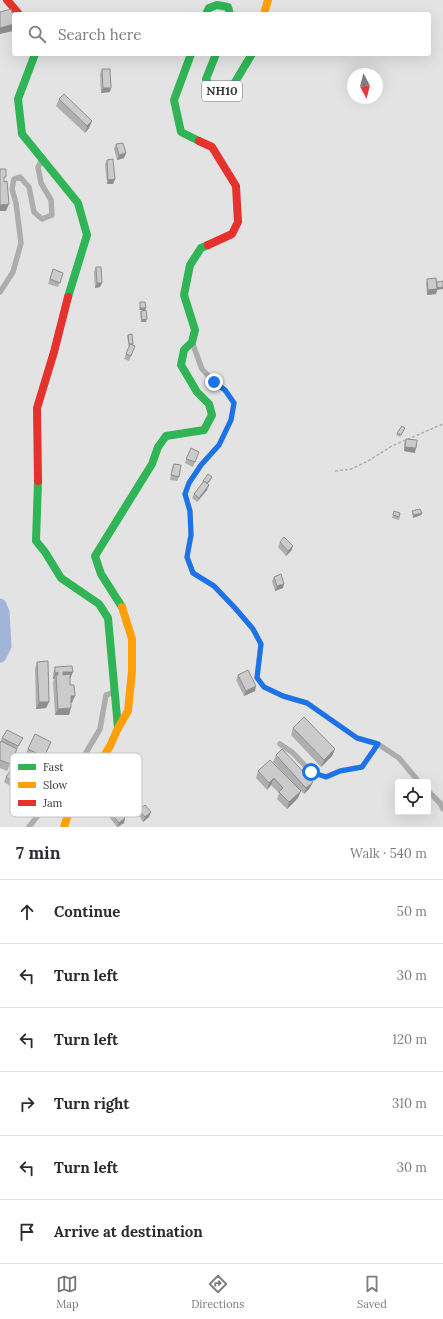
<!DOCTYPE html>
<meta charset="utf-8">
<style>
:root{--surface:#fff;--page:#f7f7f7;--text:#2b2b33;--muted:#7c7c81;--line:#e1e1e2;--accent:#767476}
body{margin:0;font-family:Lora,serif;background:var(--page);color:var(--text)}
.controls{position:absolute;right:12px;bottom:12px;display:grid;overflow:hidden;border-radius:4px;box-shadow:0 4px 16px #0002}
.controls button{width:36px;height:36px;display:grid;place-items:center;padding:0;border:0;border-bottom:1px solid var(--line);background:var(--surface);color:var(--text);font:20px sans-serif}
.compass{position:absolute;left:347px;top:68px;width:36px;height:36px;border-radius:50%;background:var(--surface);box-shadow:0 4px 16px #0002;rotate:173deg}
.stop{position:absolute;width:12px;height:12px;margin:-9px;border:3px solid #1a73e8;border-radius:50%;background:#fff}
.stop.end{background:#1a73e8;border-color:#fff;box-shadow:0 1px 4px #0008}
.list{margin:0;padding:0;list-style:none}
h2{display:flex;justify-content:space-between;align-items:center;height:52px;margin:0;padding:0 16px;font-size:17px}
h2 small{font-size:13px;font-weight:400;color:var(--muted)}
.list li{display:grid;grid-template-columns:26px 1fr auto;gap:12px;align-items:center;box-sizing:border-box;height:64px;padding:0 16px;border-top:1px solid var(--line)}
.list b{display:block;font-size:15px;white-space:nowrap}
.list em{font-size:13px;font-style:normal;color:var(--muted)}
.icon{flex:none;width:22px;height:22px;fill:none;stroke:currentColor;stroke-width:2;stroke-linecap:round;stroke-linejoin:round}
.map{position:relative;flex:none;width:443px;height:827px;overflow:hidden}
.search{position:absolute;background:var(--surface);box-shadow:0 4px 16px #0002;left:12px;right:12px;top:12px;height:44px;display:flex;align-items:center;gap:10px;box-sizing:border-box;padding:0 14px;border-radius:4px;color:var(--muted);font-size:15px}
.sheet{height:436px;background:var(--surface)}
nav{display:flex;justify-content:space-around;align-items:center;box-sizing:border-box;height:56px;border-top:1px solid var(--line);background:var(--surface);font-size:11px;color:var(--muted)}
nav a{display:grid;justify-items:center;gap:2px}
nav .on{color:var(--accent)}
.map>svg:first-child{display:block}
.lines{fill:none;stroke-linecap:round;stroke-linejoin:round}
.river{stroke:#a3b4d9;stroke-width:13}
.path{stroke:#afaeae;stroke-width:1.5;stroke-dasharray:3 2;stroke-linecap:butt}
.street{stroke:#aeadae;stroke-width:5.5}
.fast{stroke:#30b455;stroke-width:8}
.slow{stroke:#ff9f0a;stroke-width:8}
.jam{stroke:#e5322d;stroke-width:8}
.wall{fill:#afafaf}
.shaded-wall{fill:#8f8e8e}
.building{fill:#cccbcb;stroke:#8f8e8e}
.route{stroke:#1a73e8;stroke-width:5}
.labels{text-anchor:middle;stroke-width:3;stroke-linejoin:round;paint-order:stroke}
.shield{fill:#fff;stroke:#757475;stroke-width:1}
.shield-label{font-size:12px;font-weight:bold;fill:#3a383a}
.key{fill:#fff;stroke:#c4c3c4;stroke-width:1}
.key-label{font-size:11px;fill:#3a383a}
</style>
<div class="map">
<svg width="443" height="827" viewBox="0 0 443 827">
<rect width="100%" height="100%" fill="#e4e3e4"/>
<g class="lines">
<path class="river" d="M0 605 3 612 5 646 0 656"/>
<path class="path" d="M335 471 351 469 368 461 392 446 443 424"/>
<path class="street" d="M0 292 13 272 21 243 16 203 12 189 14 179 20 177 29 187 34 212 42 219 52 215 51 200 41 183 38 167 43 158
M192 342 202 369 214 382 225 390 234 403 231 420 219 445 201 465 189 483 185 494 190 511 191 535 187 557 193 573 214 586 235 608 253 629 261 644 257 677 264 687 283 696 307 703 357 738 378 744 399 758 419 782
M280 744 293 753 311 772 326 777 340 771 362 767 378 744
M428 791 440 803 443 809
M29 827 84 756 100 729 106 695 115 692"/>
<path class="fast" d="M206 14 209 8 217 5 228 7 230 14
M35 54 18 99 22 134 78 203 87 235 68 297
M191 54 174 100 181 132 199 141
M216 54 206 79 212 91H224L232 87 252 54
M38 481 36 541 45 552 61 578 99 604 108 618 118 728
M122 607 101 574 95 556 152 464 158 447 166 436 204 430 212 415 209 404 197 392 181 365 184 350 192 342 195 330 184 295 190 265 201 248 208 245"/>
<path class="slow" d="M264 14 268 0
M64 827 68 815 110 746 118 728 128 711 132 671V639L122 607"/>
<path class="jam" d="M7 0 19 14
M199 141 212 147 236 186 238 222 232 234 208 245
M38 481 37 408 54 352 68 297"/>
</g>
<path class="wall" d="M102 69 110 92 101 93 100 74Z
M59 99 92 121 89 128 85 133 56 106Z
M116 144 126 153 124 158 117 160 114 149Z
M107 160 115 179 113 184H107L105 164Z
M96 267 100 287 95 288 94 272Z
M53 269 63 273 58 287 48 284Z
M427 279 437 290 436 294 427 295 426 284Z
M141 311 146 322H141L140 313Z
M128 335 133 344V345L135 346 129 361 124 359 129 347 127 337Z
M405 428 400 437 396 435 397 433Z
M406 439 415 453 404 451V444Z
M191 448 199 452 193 467 185 463Z
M174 464 179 477 177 481 170 480 172 468Z
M212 477 211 480 208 484 209 485 207 490 197 502 192 498 194 494 202 483 203 481Z
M394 511 400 513 399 520 392 518Z
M412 511 422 513 421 515 413 518 412 513Z
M280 542 293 546 291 551 286 556 278 547Z
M274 577 283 588 275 591 272 581Z
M37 662 49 702 46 708 36 709 35 669Z
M55 667 70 679 72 703H71L69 715H55L53 682 54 679H53V674Z
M238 675 255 691 244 696 236 680Z
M293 728 335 749 332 756 321 767 291 735Z
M2 738 21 742 16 751 7 771 0 768V743Z
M51 742 48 749 41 764 25 756 28 749Z
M276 755 310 788 304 794 273 762Z
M270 760 298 798 287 809 277 799 279 793 271 785 267 790 256 778 258 771Z
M19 766 39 769 34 779 18 770Z
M6 777 25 778 24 783 18 791 4 782Z
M139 810 149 817 143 822 138 814Z
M111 813 125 818 124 823 118 827H117L109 817Z"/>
<path class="shaded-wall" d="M14 24V27L13 31 0 34V28Z
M103 88H111L110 92 101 93Z
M92 121 89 128 85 133 87 126Z
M126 153 124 158 117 160 119 155Z
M115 179 113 184H107L108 180Z
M9 204 6 211H0V205Z
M97 283H102L100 287 95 288Z
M443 287V289L437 290 436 294 427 295 428 290 437 288Z
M140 308H146L145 310H139Z
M147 319 146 322H141L142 320Z
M405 447 416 448 415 453 404 451Z
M209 485 207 490 197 502 199 498Z
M422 513 421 515 413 518 414 515Z
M293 546 291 551 286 556 288 551Z
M284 584 283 588 275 591 277 586Z
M58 672 56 678V675L54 679H53L55 673Z
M63 672H73L70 679H61Z
M256 686 255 691 244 696 246 691Z
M71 696H75L72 703H68Z
M39 702H49L46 708 36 709Z
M71 708 69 715H55L58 709Z
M335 749 332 756 321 767 324 760Z
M25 778 24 783 18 791 19 786Z
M274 778 271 785 267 790 269 783Z
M313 782 310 788 304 794 306 788Z
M301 791 298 798 287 809 289 802Z
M151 812 149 817 143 822 145 817Z
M125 818 124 823 117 827 119 823Z"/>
<path class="building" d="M11 9 14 19V24L0 28V12Z
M102 69H110L111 88H103Z
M64 94 92 121 87 126 59 99Z
M123 143 126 153 119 155 116 144Z
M113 159 115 179 108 180 107 160Z
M0 169H6V177H4V182L7 181 9 204 0 205Z
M96 267H101L102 283H97Z
M53 269 63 273 60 283 50 279Z
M436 278 437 289 428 290 427 279Z
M443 281V287L437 288V282Z
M140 302H145L146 308H140Z
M146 310 147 319 142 320 141 311Z
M132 334 133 344H129L128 335Z
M130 344 135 346 131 356 126 354Z
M402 426 405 428 401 435 397 433Z
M406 439 417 440 416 448 405 447Z
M191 448 199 452 195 462 186 459Z
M174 464 181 465 179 477 171 475Z
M208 474 212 477 207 483 203 481Z
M204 481 209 485 199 498 194 494Z
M420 509 422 513 414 515 412 511Z
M394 511 400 513 399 517 393 515Z
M284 537 293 546 288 551 280 542Z
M281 574 284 584 277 586 274 577Z
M48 661 49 702H39L37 662Z
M72 666 73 672H63V675L70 674V685H74L75 696H71V708L58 709 56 675H58V672L55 673V667Z
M248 670 256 686 246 691 238 675Z
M304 717 335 749 324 760 293 728Z
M7 730 23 738 18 746 2 738Z
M35 734 51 742 44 757 28 749Z
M1 741 17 749 10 764 0 760V743Z
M282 749 313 782 306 788 276 755Z
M270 760 301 791 289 802 279 792 283 788 274 778 269 783 258 771Z
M12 768 25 778 19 786 6 777Z
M145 805 151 812 145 817 139 810Z
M117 808 125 818 119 823 111 813Z"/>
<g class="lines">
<path class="route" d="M214 382 225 390 234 403 231 420 219 445 201 465 189 483 185 494 190 511 191 535 187 557 193 573 214 586 235 608 253 629 261 644 257 678 264 687 283 696 307 703 357 738 378 744 362 767 340 771 326 777 311 772"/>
</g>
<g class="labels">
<rect class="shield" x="202" y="81" width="40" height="20" rx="3"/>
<g class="shield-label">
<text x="222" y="95">NH10</text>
</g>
</g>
<rect x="10" y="753" width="132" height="64" rx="6" class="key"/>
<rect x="18" y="764" width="18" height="6" fill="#30b455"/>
<rect x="18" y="782" width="18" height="6" fill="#ff9f0a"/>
<rect x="18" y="800" width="18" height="6" fill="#e5322d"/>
<g class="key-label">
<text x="43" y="771">Fast</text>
<text x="43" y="789">Slow</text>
<text x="43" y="807">Jam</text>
</g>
</svg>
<div class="controls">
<button><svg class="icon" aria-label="locate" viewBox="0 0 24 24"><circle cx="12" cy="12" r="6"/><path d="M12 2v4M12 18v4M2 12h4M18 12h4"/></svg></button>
</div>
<svg class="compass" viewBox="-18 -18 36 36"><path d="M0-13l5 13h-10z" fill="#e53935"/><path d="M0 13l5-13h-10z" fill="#7c7c81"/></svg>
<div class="stop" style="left:311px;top:772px"></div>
<div class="stop end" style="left:214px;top:382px"></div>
<div class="search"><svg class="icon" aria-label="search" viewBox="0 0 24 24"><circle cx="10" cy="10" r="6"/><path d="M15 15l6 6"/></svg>Search here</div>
</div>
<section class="sheet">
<h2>7 min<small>Walk · 540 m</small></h2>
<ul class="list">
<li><svg class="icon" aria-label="ahead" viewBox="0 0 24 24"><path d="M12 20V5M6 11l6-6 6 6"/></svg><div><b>Continue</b></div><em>50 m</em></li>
<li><svg class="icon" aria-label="left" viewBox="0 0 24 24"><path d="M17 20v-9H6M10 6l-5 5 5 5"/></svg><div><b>Turn left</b></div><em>30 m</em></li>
<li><svg class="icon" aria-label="left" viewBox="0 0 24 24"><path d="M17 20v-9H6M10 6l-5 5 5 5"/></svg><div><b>Turn left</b></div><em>120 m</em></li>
<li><svg class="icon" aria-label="right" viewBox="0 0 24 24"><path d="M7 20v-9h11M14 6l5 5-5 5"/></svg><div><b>Turn right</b></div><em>310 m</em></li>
<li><svg class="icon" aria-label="left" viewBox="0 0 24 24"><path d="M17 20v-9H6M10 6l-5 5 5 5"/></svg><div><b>Turn left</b></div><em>30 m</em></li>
<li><svg class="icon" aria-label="arrive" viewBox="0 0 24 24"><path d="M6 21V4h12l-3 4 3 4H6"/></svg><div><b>Arrive at destination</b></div></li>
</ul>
</section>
<nav>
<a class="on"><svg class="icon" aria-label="map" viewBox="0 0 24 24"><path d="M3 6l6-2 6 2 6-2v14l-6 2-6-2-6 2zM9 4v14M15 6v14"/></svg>Map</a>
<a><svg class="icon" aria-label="directions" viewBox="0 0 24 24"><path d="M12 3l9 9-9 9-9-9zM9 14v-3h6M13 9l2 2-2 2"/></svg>Directions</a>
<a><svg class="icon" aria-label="saved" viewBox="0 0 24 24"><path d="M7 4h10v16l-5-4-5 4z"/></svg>Saved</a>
</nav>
